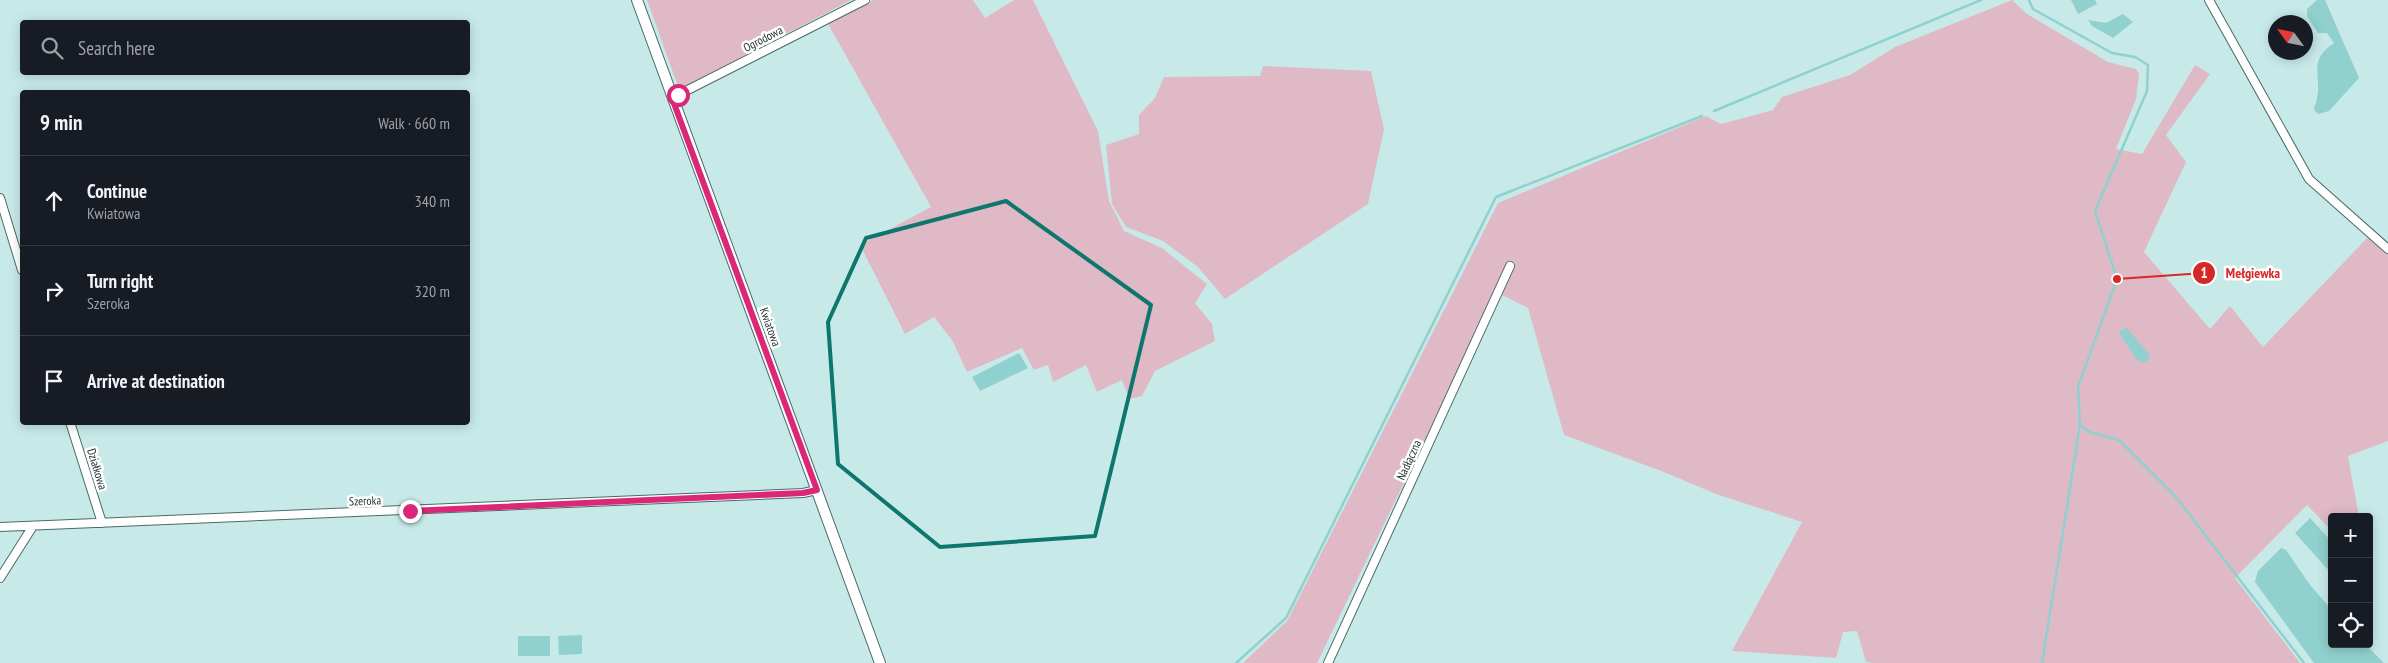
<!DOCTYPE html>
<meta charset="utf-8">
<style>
:root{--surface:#171b24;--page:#242831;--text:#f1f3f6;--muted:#9ea1a6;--line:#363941}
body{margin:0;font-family:"PT Sans Narrow",sans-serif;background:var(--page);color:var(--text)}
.controls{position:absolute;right:15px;bottom:15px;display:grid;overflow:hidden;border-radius:5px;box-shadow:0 2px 12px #0003}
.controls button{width:45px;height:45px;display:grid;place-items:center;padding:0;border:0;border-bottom:1px solid var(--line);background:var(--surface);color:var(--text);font:25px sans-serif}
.compass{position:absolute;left:2268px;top:15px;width:45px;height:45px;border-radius:50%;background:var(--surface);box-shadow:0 2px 12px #0003;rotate:303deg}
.stop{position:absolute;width:15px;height:15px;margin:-11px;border:4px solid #db2777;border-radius:50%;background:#fff}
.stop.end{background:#db2777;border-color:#fff;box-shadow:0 1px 5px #0008}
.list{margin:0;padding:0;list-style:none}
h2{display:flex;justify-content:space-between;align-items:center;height:65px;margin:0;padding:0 20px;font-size:21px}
h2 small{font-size:16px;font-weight:400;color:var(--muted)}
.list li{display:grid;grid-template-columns:32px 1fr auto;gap:15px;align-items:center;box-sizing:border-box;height:90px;padding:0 20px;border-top:1px solid var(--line)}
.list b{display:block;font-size:19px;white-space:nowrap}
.list p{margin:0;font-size:16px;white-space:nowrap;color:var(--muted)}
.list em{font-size:16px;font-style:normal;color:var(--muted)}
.icon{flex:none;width:28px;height:28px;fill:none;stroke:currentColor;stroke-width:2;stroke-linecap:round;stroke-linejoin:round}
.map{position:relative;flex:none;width:2388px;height:663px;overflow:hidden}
.search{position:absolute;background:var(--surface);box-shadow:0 2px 12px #0003;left:20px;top:20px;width:450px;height:55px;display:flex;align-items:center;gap:12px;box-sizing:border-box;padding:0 18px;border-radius:5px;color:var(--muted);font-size:19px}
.panel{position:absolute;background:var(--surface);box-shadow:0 2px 12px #0003;left:20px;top:90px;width:450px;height:335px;border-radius:5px}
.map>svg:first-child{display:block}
.green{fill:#dfbac6}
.water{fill:#90d0ce}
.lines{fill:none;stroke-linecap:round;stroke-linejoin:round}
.stream{stroke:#90d0ce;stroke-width:2.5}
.minor-casing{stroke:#4a6a69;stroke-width:10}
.tertiary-casing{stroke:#4a6a69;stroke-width:12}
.minor{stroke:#fff;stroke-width:8}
.tertiary{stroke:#fff;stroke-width:10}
.route{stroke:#db2777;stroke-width:6}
.marked{fill:none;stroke:#0f766e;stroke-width:4;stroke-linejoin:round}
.labels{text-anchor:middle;stroke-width:5;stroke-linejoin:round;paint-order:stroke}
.street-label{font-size:12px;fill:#273534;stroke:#fff}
.leader{fill:none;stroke:#d62828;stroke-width:2}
.callout-dot{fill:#d62828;stroke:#fff;stroke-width:2}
.mark-label{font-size:15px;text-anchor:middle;font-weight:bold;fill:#fff}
.callout-label{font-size:14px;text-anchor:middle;font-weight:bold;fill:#d62828;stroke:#fff;stroke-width:5;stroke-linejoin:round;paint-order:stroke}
</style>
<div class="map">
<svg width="2388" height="663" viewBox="0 0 2388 663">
<rect width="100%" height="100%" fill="#c7eae9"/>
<path class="green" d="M647 0H851L721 68 680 92Z
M873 0H973L985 18 1014 0H1033L1098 131 1109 201 1124 231 1162 248 1207 284 1195 303 1212 324 1215 341 1155 371 1142 396 1129 399 1122 380 1097 392 1086 365 1053 382 1048 365 1034 370 1022 348 967 372 952 340 934 317 905 334 860 245 931 207 828 24Z
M2012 0 2027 14 2108 62 2136 69 2139 74 2136 99 2116 149 2142 154 2195 65 2210 74 2166 135 2186 162 2144 252 2210 329 2230 306 2263 347 2369 236 2388 254V441L2348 456 2359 517H2332V531L2307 505 2235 578 2300 663H1875L1866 662 1857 631 1843 632 1836 658 1732 651 1802 522 1716 494 1664 472 1564 435 1528 308 1496 292 1317 663H1243L1287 621 1498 203 1706 116 1721 124 1773 110 1782 97 1850 75 1895 47Z
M1263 66 1371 71 1384 129 1368 204 1225 299 1198 267 1163 241 1126 227 1112 204 1106 145 1139 134V115L1155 98 1164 77 1260 76Z"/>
<path class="water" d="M2071 0H2095L2097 4 2078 14Z
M2317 0H2325L2359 78 2329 111 2318 114 2314 110C2314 105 2317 103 2317 98 2322 74 2307 61 2334 43L2327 33H2318L2307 16V9Z
M2123 14 2133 22 2113 38 2092 26 2088 20 2106 23Z
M2127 328 2148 353 2150 358 2144 363 2137 360 2119 333 2122 329Z
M1019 353 1028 368 980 391 972 377Z
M2310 518 2332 542V574L2295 533Z
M2281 548 2286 550 2310 585 2332 610V644H2365L2384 663H2314L2255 582 2258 571Z
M582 635V654L559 655 558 636Z
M518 636H550V656H518Z"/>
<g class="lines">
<path class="stream" d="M2029 0 2033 9 2112 53 2135 57 2148 65 2147 91 2095 211 2117 279 2078 387 2080 425 2089 432 2119 440 2175 496 2304 663
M1714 111 1981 0
M1236 663 1286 618 1496 197 1702 116
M2042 663 2080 425"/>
<defs>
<path id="minor" d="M2209 0 2309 179 2388 249
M672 98 865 0
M0 198 22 270
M70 422 102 523
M0 527 803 493 817 490
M0 578 33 526
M1328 663 1510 266"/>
<path id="tertiary" d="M637 0 880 663"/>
</defs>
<use href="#minor" class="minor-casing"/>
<use href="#tertiary" class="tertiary-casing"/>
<use href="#minor" class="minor"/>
<use href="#tertiary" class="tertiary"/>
</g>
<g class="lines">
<path class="route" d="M410 511 803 493 817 490 672 98 678 95"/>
</g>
<path class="marked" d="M1006 201 1151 305 1095 536 940 547 838 464 828 322 866 238Z"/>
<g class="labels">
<g class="street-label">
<text transform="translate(763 39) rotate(-27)" y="4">Ogrodowa</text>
<text transform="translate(770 327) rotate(70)" y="4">Kwiatowa</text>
<text transform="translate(1409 460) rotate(-65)" y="4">Nadłączna</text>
<text transform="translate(97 469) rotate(73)" y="4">Działkowa</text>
<text transform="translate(365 501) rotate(-2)" y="4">Szeroka</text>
</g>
</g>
<path class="leader" d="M2117 279L2204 273"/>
<g class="callout-dot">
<circle cx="2117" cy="279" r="5"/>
<circle cx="2204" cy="273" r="12"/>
</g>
<g class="mark-label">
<text x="2204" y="278">1</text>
</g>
<g class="callout-label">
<text x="2253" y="278">Mełgiewka</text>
</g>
</svg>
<div class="controls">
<button>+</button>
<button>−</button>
<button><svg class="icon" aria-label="locate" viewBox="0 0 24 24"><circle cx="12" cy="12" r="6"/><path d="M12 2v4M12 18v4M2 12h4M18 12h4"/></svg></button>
</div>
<svg class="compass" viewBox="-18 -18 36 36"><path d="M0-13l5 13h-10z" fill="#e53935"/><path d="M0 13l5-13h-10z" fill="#9ea1a6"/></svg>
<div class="stop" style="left:678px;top:95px"></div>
<div class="stop end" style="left:410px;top:511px"></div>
<div class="search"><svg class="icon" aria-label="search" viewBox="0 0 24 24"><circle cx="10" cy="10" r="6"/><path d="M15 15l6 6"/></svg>Search here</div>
<section class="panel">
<h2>9 min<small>Walk · 660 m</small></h2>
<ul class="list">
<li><svg class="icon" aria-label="ahead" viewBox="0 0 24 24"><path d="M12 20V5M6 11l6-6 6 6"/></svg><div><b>Continue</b><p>Kwiatowa</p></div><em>340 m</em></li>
<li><svg class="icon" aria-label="right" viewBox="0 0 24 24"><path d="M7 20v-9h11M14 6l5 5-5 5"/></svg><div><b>Turn right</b><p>Szeroka</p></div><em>320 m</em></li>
<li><svg class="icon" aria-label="arrive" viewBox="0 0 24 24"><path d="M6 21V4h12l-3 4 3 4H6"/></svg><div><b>Arrive at destination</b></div></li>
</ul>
</section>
</div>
